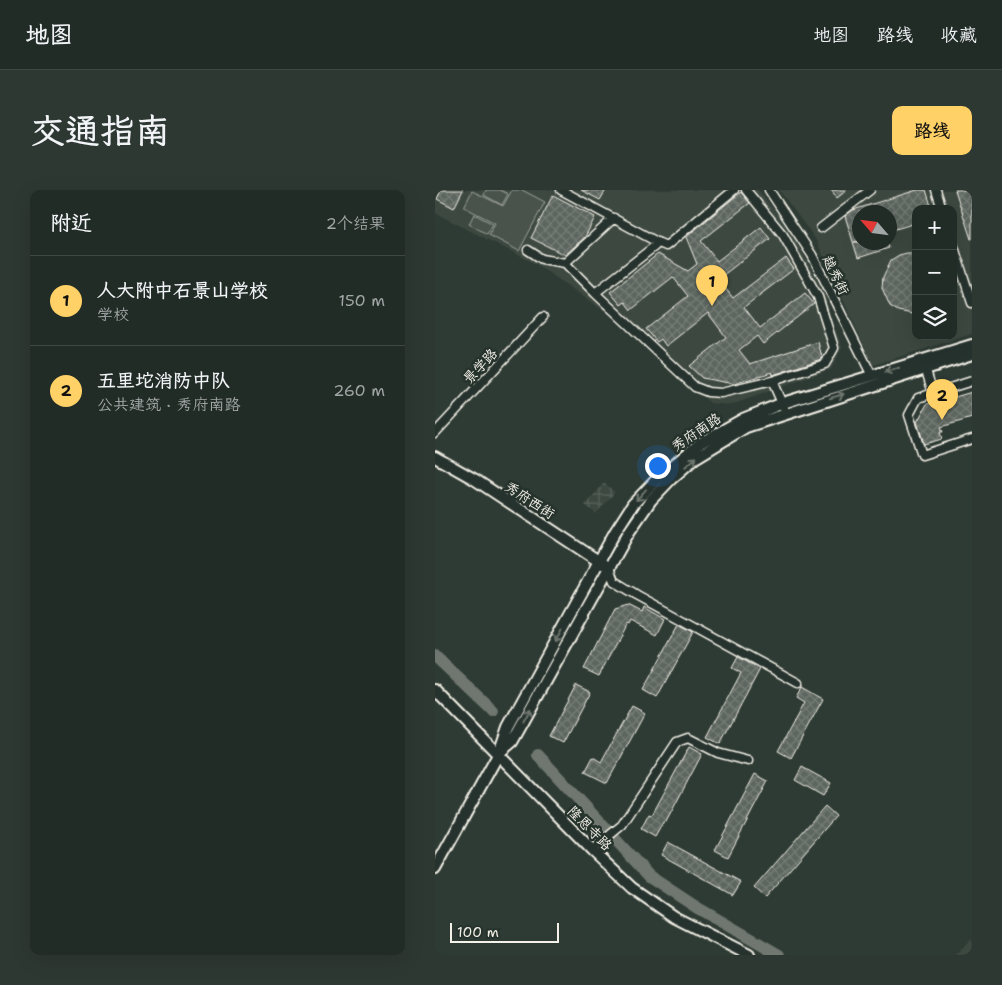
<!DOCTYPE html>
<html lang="zh">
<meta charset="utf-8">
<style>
:root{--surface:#222c27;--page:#2e3833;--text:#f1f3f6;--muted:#a2a7a7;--line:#3f4844;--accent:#ffd166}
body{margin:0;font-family:"Shantell Sans","LXGW WenKai TC",sans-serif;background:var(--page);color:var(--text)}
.controls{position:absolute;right:15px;top:15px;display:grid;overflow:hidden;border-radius:10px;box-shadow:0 5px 20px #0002}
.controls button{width:45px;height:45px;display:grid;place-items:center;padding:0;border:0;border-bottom:1px solid var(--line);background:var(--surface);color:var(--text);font:25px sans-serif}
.compass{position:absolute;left:417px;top:15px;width:45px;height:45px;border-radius:50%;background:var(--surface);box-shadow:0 5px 20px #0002;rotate:298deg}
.scale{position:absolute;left:15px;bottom:12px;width:109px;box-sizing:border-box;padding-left:5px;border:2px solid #f4f1e8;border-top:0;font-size:14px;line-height:18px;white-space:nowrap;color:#f4f1e8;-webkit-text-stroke:4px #26332d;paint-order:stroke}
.you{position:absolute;left:222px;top:275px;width:18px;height:18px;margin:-12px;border:4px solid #fff;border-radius:50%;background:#1a73e8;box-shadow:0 0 0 8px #1a73e833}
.badge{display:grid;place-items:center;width:32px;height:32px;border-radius:50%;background:var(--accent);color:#111;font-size:16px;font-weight:700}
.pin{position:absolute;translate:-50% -41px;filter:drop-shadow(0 1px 2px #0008)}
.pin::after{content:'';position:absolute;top:26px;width:18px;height:15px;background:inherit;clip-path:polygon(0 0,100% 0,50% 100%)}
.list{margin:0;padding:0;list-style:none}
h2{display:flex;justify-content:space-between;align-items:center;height:65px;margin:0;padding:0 20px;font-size:21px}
h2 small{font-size:16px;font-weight:400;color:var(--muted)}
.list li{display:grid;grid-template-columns:32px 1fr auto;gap:15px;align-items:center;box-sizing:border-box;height:90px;padding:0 20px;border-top:1px solid var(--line)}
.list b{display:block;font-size:19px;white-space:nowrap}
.list p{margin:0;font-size:16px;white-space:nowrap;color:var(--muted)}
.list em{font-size:16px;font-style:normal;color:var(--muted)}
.icon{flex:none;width:28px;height:28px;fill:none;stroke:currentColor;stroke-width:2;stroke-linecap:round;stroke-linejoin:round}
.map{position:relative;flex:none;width:537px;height:765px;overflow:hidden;border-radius:10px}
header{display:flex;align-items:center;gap:30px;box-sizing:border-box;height:70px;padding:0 25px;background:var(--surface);border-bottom:1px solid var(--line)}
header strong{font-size:24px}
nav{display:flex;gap:28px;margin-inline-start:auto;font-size:18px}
.intro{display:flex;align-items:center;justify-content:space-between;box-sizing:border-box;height:120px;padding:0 30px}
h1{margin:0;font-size:35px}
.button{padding:12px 22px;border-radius:10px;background:var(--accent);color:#111;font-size:18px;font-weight:700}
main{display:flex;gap:30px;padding:0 30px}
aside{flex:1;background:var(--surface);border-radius:10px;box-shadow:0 5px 20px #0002}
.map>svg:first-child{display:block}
.built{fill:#3c4841;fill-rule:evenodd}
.industrial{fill:url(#industrial-grid)}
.green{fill:#48524c;stroke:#9ea29a}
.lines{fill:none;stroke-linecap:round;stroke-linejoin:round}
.river{stroke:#6f7770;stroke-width:12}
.building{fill:url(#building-cross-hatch);stroke:#f4f1e8}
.street-casing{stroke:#f4f1e8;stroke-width:11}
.secondary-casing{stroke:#f4f1e8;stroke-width:14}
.street{stroke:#26332d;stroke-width:8}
.secondary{stroke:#26332d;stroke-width:10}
.oneway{stroke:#6e766e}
.labels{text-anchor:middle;stroke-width:5;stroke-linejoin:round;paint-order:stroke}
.street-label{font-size:14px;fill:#f4f1e8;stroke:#26332d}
</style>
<header>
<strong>地图</strong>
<nav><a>地图</a><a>路线</a><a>收藏</a></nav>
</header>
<div class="intro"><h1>交通指南</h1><a class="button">路线</a></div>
<main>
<aside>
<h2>附近<small>2个结果</small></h2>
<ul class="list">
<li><span class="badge">1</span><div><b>人大附中石景山学校</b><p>学校</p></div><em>150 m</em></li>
<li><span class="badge">2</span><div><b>五里坨消防中队</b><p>公共建筑 · 秀府南路</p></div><em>260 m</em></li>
</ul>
</aside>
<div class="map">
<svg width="537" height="765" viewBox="0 0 537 765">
<defs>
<pattern id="industrial-grid" width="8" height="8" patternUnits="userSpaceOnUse" patternTransform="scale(1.25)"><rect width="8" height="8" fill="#3c4841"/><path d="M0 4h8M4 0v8" fill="none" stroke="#59635c"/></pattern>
<pattern id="building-cross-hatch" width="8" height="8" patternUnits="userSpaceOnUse" patternTransform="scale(1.25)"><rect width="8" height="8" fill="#5c655e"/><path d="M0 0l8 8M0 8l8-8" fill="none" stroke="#747c75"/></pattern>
</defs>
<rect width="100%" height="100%" fill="#2e3b34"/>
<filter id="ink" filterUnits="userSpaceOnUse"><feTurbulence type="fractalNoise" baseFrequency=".02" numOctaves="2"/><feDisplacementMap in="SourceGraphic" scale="10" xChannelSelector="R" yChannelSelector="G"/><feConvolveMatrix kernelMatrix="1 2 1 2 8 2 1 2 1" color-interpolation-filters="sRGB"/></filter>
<g filter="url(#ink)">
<path class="built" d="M0 0H323L356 41 390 104 396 128 407 157 396 179 296 215 275 213 191 136 101 74 0 23Z
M344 0H537V144L438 175 381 50ZM481 19H518V146H481ZM424 22H454V52H424Z
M537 749V765H521Z"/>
<path class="industrial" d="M169 293 180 302 161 324 150 315Z"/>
<path class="green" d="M51 0H65L73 4 67 15 49 5Z
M77 0H87L110 12 84 61 54 45 60 33 29 17 37 1 68 16Z
M39 24 58 34 52 44 34 34Z"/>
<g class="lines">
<path class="river" d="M0 466 58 521
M103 565 214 686 261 717 344 765"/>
</g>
<path class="building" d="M6 0H28L19 18 2 9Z
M146 0H171L165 10Z
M396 0H412L402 8Z
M482 0H491L497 19H481V33L454 41V22H424V51L419 52H452L454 58 423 68 410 26 418 20Z
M520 0H537V49H536Z
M306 2 315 13 266 51 282 71 326 37 335 49 283 89 298 108 351 68 359 79 309 117 325 138 370 103 379 114 328 154 322 146 304 160 315 174 383 152 387 167 386 169 338 185 337 182 299 194 267 188 254 176 291 147 273 123 231 156 226 149 222 152 211 139 253 106 238 87 196 120 190 112 186 115 175 102 223 64 253 81 262 74 251 47Z
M118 5 160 27 150 47 130 65 96 48Z
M472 63H481V123L477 124 463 121 455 116 447 98 448 87 456 70 464 65Z
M537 202V228L506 237 508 242H505L507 249 489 254 482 232 492 214 505 210 506 211Z
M193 415 207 422 209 417 230 429 222 445 195 431 193 435 191 434 164 486 149 479 180 419Z
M244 434 258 442 222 508 208 500Z
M303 467 325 479 285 554 272 547 306 483 297 478Z
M141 495 155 502 128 553 114 546Z
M367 497 388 509 356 568 343 561 369 513 361 508Z
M197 516 210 523 172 593 150 582 158 567 166 572Z
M254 557 267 564 231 632 229 631 220 647 206 639 214 624 217 625Z
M367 577 396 593 388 606 360 590Z
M320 584 333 591 293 667 280 660Z
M390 616 401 626 330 708 319 698Z
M233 652 306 692 298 705 226 665Z"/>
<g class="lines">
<defs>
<path id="street" d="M126 0 222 52 220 56 160 103
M334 0 377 65 437 186
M501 0 507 19
M386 38 435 0
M222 52 231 56 299 0
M518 54 537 113
M93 60 107 69 130 73 160 103 260 197 273 202 286 203 337 191 390 174 399 158 383 107 348 45 311 0
M130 73 179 28
M489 174 498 203
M337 191 349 218
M537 191 483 208 474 225 487 265 537 249
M0 243 108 127
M174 378 179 391 202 405 363 493
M157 660 187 635 242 552 253 548 283 563 313 571"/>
<path id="secondary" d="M0 267 39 289 168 374
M0 500 157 660 197 698 239 727 314 765
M64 563 77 552 194 342 216 310 236 289 260 268 311 237 537 164
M0 679 64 563 73 537 180 342 198 314 222 289 265 253 308 229 348 213 537 155"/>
</defs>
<use href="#street" class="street-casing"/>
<use href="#secondary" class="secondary-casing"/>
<use href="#street" class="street"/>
<use href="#secondary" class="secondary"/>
</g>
<defs><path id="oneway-shaft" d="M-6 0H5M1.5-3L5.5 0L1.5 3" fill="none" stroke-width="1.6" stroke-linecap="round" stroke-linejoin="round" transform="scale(1.25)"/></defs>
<g class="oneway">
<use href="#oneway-shaft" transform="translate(457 180) rotate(163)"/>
<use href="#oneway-shaft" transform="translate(402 206) rotate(-17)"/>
<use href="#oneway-shaft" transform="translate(256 272) rotate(-40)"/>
<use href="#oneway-shaft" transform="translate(206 305) rotate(132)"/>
<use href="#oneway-shaft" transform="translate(124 445) rotate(118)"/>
<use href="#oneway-shaft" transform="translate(92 525) rotate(-61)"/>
</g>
</g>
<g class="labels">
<g class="street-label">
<text transform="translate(401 85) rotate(64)" y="5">越秀街</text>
<text transform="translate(45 176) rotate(-47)" y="5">景学路</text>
<text transform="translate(261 242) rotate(-34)" y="5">秀府南路</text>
<text transform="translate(95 310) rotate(33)" y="5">秀府西街</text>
<text transform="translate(155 638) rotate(45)" y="5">隆恩寺路</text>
</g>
</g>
</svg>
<div class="controls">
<button>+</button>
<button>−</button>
<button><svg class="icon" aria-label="layers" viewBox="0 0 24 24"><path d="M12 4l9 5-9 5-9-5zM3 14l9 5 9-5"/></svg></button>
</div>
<svg class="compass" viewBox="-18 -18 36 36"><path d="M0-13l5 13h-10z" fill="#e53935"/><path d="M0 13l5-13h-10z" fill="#a2a7a7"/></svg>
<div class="scale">100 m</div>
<div class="you"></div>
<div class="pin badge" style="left:277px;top:116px">1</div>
<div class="pin badge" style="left:507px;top:230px">2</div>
</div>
</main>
